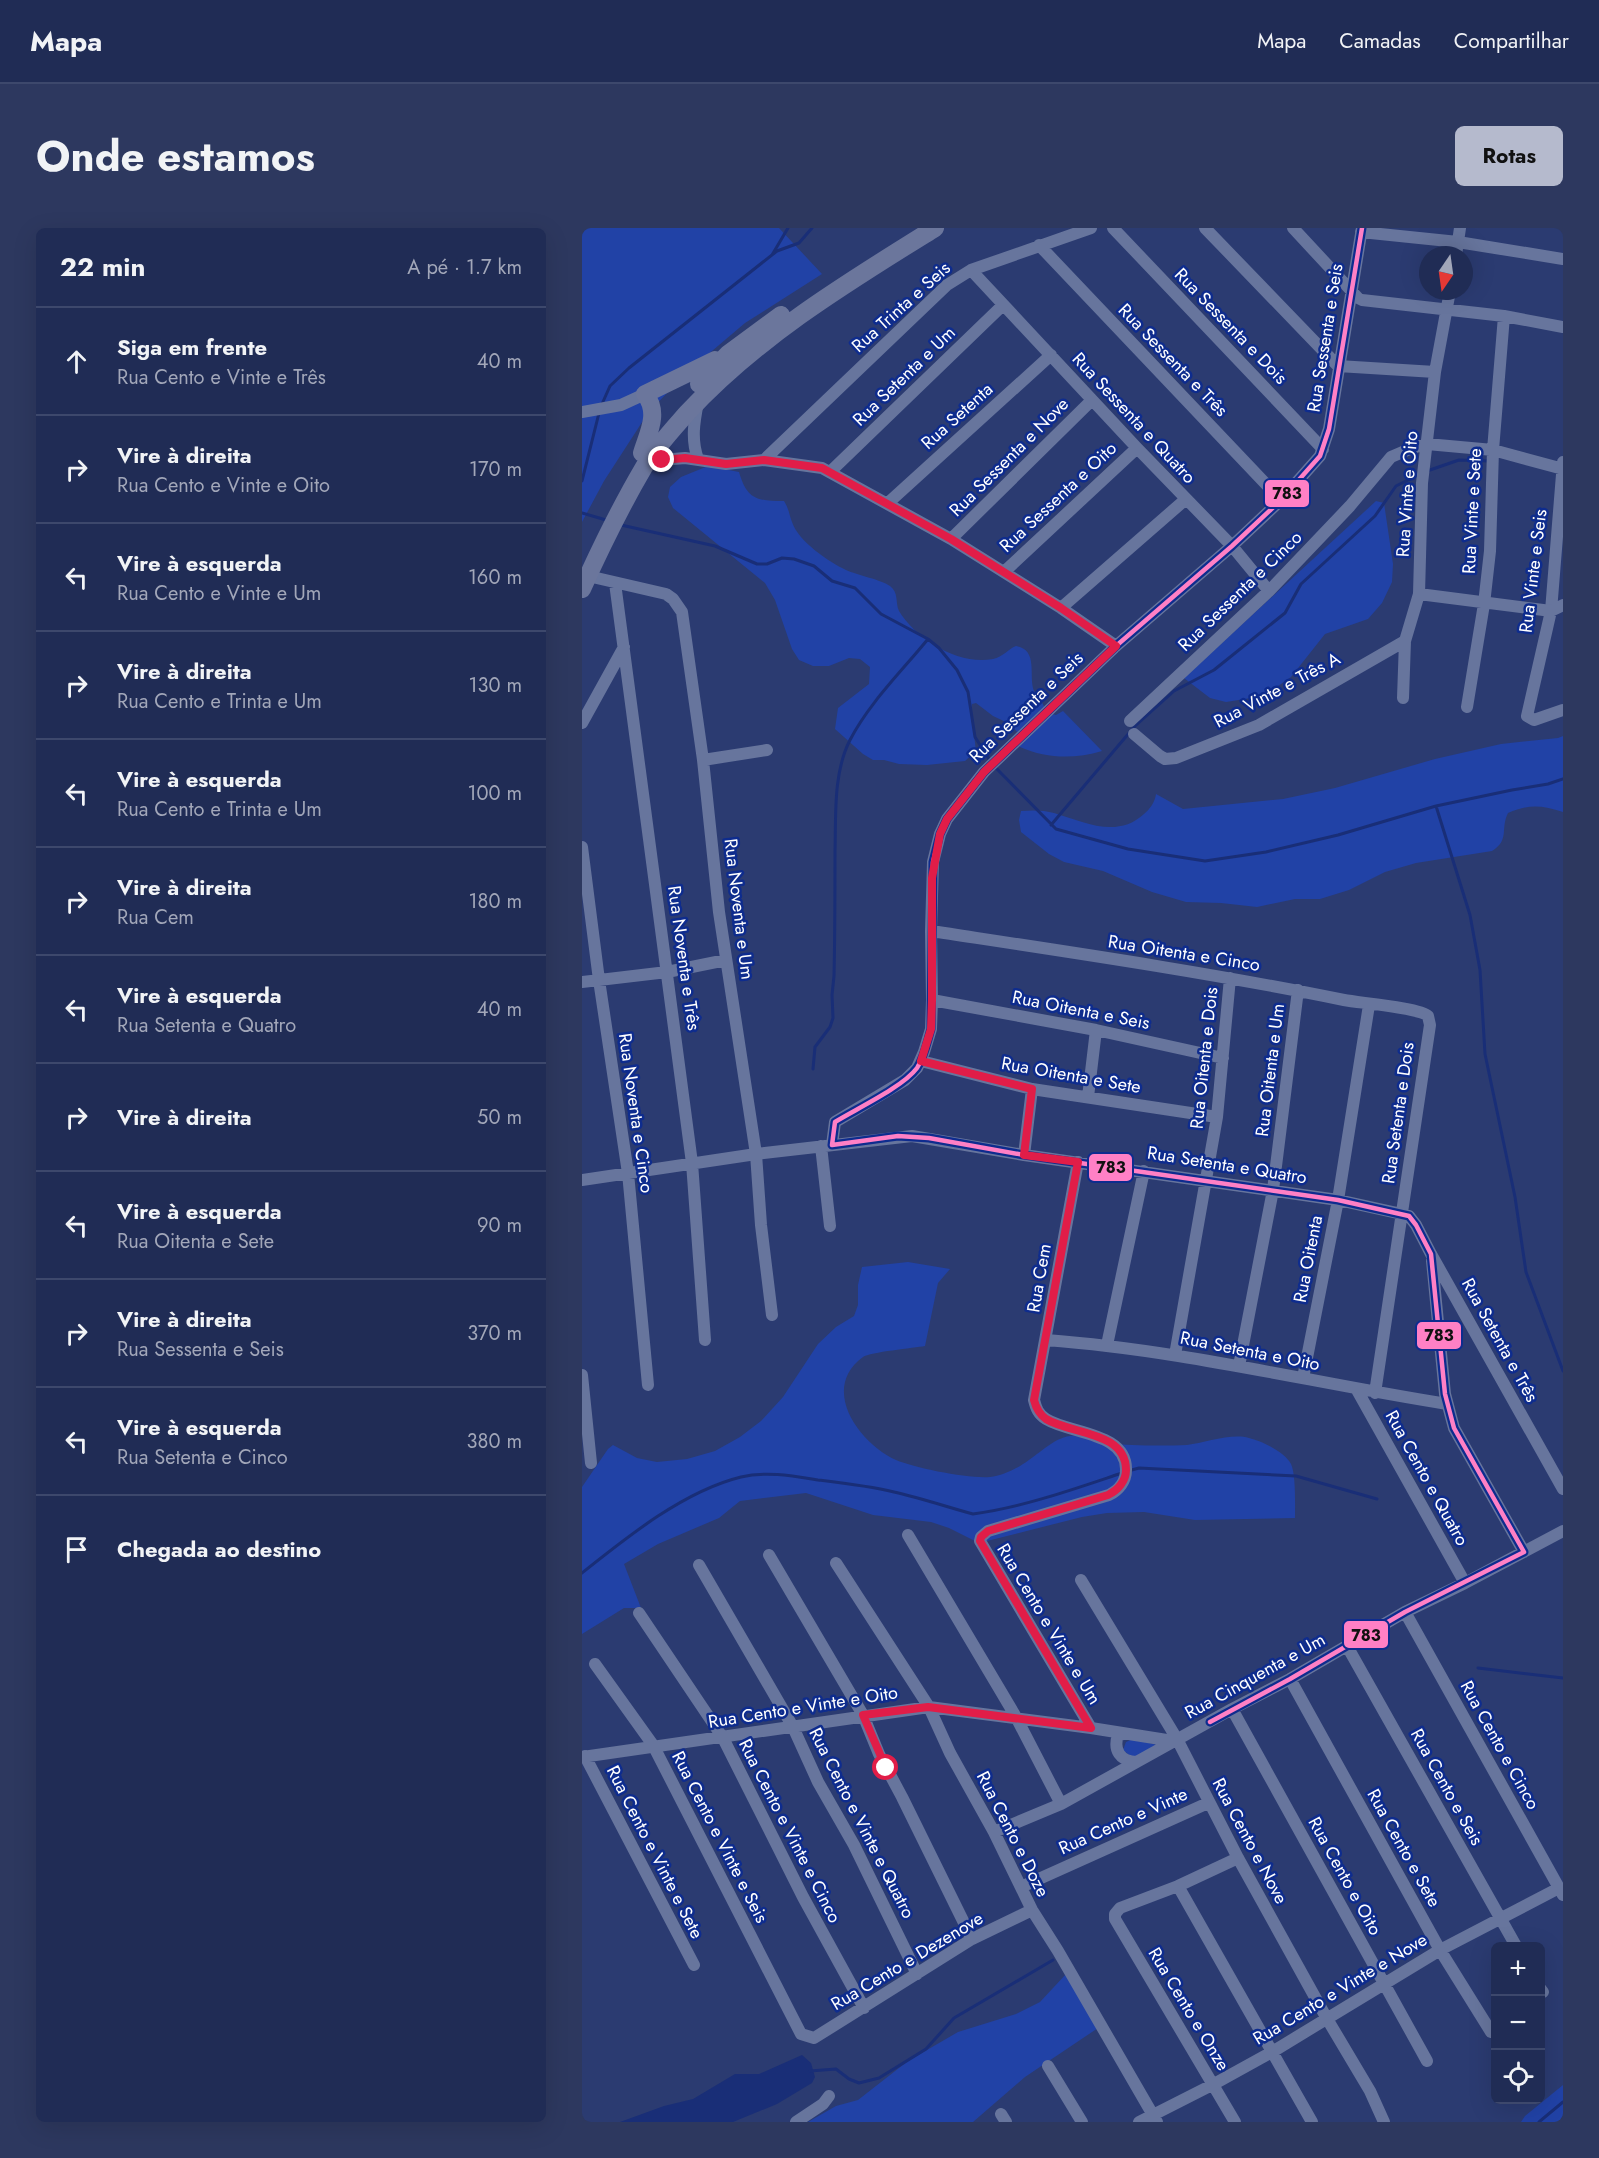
<!DOCTYPE html>
<html lang="pt">
<meta charset="utf-8">
<style>
:root{--surface:#202c55;--page:#2d385f;--text:#f1f3f6;--muted:#a2a7b9;--line:#3d486c;--accent:#b5bacd}
body{margin:0;font-family:Jost,sans-serif;background:var(--page);color:var(--text)}
.controls{position:absolute;right:18px;bottom:18px;display:grid;overflow:hidden;border-radius:9px;box-shadow:0 6px 24px #0002}
.controls button{width:54px;height:54px;display:grid;place-items:center;padding:0;border:0;border-bottom:2px solid var(--line);background:var(--surface);color:var(--text);font:30px sans-serif}
.compass{position:absolute;left:837px;top:18px;width:54px;height:54px;border-radius:50%;background:var(--surface);box-shadow:0 6px 24px #0002;rotate:193deg}
.stop{position:absolute;width:18px;height:18px;margin:-14px;border:4px solid #e11d48;border-radius:50%;background:#fff}
.stop.end{background:#e11d48;border-color:#fff;box-shadow:0 2px 6px #0008}
.list{margin:0;padding:0;list-style:none}
h2{display:flex;justify-content:space-between;align-items:center;height:78px;margin:0;padding:0 24px;font-size:26px}
h2 small{font-size:20px;font-weight:400;color:var(--muted)}
.list li{display:grid;grid-template-columns:39px 1fr auto;gap:18px;align-items:center;box-sizing:border-box;height:108px;padding:0 24px;border-top:2px solid var(--line)}
.list b{display:block;font-size:22px;white-space:nowrap}
.list p{margin:0;font-size:20px;white-space:nowrap;color:var(--muted)}
.list em{font-size:20px;font-style:normal;color:var(--muted)}
.icon{flex:none;width:33px;height:33px;fill:none;stroke:currentColor;stroke-width:2;stroke-linecap:round;stroke-linejoin:round}
.map{position:relative;flex:none;width:981px;height:1894px;overflow:hidden;border-radius:9px}
header{display:flex;align-items:center;gap:36px;box-sizing:border-box;height:84px;padding:0 30px;background:var(--surface);border-bottom:2px solid var(--line)}
header strong{font-size:28px}
nav{display:flex;gap:33px;margin-inline-start:auto;font-size:21px}
.intro{display:flex;align-items:center;justify-content:space-between;box-sizing:border-box;height:144px;padding:0 36px}
h1{margin:0;font-size:42px}
.button{padding:15px 27px;border-radius:9px;background:var(--accent);color:#111;font-size:21px;font-weight:700}
main{display:flex;gap:36px;padding:0 36px}
aside{flex:1;background:var(--surface);border-radius:9px;box-shadow:0 6px 24px #0002}
.map>svg:first-child{display:block}
.green{fill:#2142a6}
.water{fill:#192e77}
.lines{fill:none;stroke-linecap:round;stroke-linejoin:round}
.stream{stroke:#192e77;stroke-width:3}
.minor{stroke:#67759d;stroke-width:12}
.highway{stroke:#6b769c;stroke-width:18}
.bus-1-casing{stroke:#0e2c8e;stroke-width:9}
.bus-1{stroke:#ff80c5;stroke-width:4.5}
.route{stroke:#e11d48;stroke-width:8}
.labels{text-anchor:middle;stroke-width:5;stroke-linejoin:round;paint-order:stroke}
.street-label{font-size:18px;fill:#fff;stroke:#0e2c8e}
.line-badge{stroke:#0e2c8e;stroke-width:2}
.pale-badge-label{font-size:16px;text-anchor:middle;font-weight:bold;fill:#111}
</style>
<header>
<strong>Mapa</strong>
<nav><a>Mapa</a><a>Camadas</a><a>Compartilhar</a></nav>
</header>
<div class="intro"><h1>Onde estamos</h1><a class="button">Rotas</a></div>
<main>
<aside>
<h2>22 min<small>A pé · 1.7 km</small></h2>
<ul class="list">
<li><svg class="icon" aria-label="ahead" viewBox="0 0 24 24"><path d="M12 20V5M6 11l6-6 6 6"/></svg><div><b>Siga em frente</b><p>Rua Cento e Vinte e Três</p></div><em>40 m</em></li>
<li><svg class="icon" aria-label="right" viewBox="0 0 24 24"><path d="M7 20v-9h11M14 6l5 5-5 5"/></svg><div><b>Vire à direita</b><p>Rua Cento e Vinte e Oito</p></div><em>170 m</em></li>
<li><svg class="icon" aria-label="left" viewBox="0 0 24 24"><path d="M17 20v-9H6M10 6l-5 5 5 5"/></svg><div><b>Vire à esquerda</b><p>Rua Cento e Vinte e Um</p></div><em>160 m</em></li>
<li><svg class="icon" aria-label="right" viewBox="0 0 24 24"><path d="M7 20v-9h11M14 6l5 5-5 5"/></svg><div><b>Vire à direita</b><p>Rua Cento e Trinta e Um</p></div><em>130 m</em></li>
<li><svg class="icon" aria-label="left" viewBox="0 0 24 24"><path d="M17 20v-9H6M10 6l-5 5 5 5"/></svg><div><b>Vire à esquerda</b><p>Rua Cento e Trinta e Um</p></div><em>100 m</em></li>
<li><svg class="icon" aria-label="right" viewBox="0 0 24 24"><path d="M7 20v-9h11M14 6l5 5-5 5"/></svg><div><b>Vire à direita</b><p>Rua Cem</p></div><em>180 m</em></li>
<li><svg class="icon" aria-label="left" viewBox="0 0 24 24"><path d="M17 20v-9H6M10 6l-5 5 5 5"/></svg><div><b>Vire à esquerda</b><p>Rua Setenta e Quatro</p></div><em>40 m</em></li>
<li><svg class="icon" aria-label="right" viewBox="0 0 24 24"><path d="M7 20v-9h11M14 6l5 5-5 5"/></svg><div><b>Vire à direita</b></div><em>50 m</em></li>
<li><svg class="icon" aria-label="left" viewBox="0 0 24 24"><path d="M17 20v-9H6M10 6l-5 5 5 5"/></svg><div><b>Vire à esquerda</b><p>Rua Oitenta e Sete</p></div><em>90 m</em></li>
<li><svg class="icon" aria-label="right" viewBox="0 0 24 24"><path d="M7 20v-9h11M14 6l5 5-5 5"/></svg><div><b>Vire à direita</b><p>Rua Sessenta e Seis</p></div><em>370 m</em></li>
<li><svg class="icon" aria-label="left" viewBox="0 0 24 24"><path d="M17 20v-9H6M10 6l-5 5 5 5"/></svg><div><b>Vire à esquerda</b><p>Rua Setenta e Cinco</p></div><em>380 m</em></li>
<li><svg class="icon" aria-label="arrive" viewBox="0 0 24 24"><path d="M6 21V4h12l-3 4 3 4H6"/></svg><div><b>Chegada ao destino</b></div></li>
</ul>
</aside>
<div class="map">
<svg width="981" height="1894" viewBox="0 0 981 1894">
<rect width="100%" height="100%" fill="#2b3b71"/>
<path class="green" d="M0 0H197L240 46 163 95 104 145 66 185 22 253 0 294Z
M126 238 157 244C165 271 174 273 202 273 207 281 207 286 210 294 216 313 247 334 264 342 275 347 300 352 308 358 317 365 313 374 317 383 334 411 377 438 411 431 421 429 426 421 434 418 457 422 446 448 452 463 453 465 457 469 458 471 463 479 463 485 474 487L481 483 520 523C493 531 465 531 438 519L436 505 428 496 411 488 394 475 390 476 389 481 394 523 383 533 345 537 317 536 302 532H291L281 526 253 501 256 480 287 456 288 439 278 431 267 430 247 438H231L217 432 210 421 193 372 183 355 91 280 86 269 88 259 99 249Z
M794 273 802 275 811 336 810 354 800 375 786 391 743 406 709 449 689 463 669 470 644 474 628 470 602 450Z
M981 508V584C960 577 946 576 926 585 918 601 928 612 910 623L834 635 803 644 767 662 738 671H713L675 679 639 675 604 674 570 664 521 643 482 634 467 626 439 604 437 592 439 583C450 582 462 582 472 585 502 594 535 611 562 586 568 581 573 574 574 566L601 581 701 571 753 560 853 531 919 516 976 510Z
M326 1034 368 1041 356 1055 343 1118C332 1120 288 1124 281 1129 237 1161 278 1216 314 1232 333 1240 387 1251 408 1249 419 1248 432 1242 441 1236 455 1228 471 1210 488 1208 502 1206 514 1212 528 1215 547 1218 584 1218 605 1217 623 1215 649 1205 667 1210 680 1213 703 1224 709 1236 714 1246 713 1278 713 1290L613 1292 562 1284 525 1285 500 1289 397 1315 367 1300 349 1294 291 1287 224 1265 158 1273 137 1290 76 1316 42 1336 59 1380H42L0 1406V1259L26 1221 31 1217 55 1230 75 1234 105 1231 133 1223 158 1209 179 1193 201 1169 236 1116 254 1099 272 1088 276 1077V1057L280 1039Z
M551 1511 575 1517 551 1530 541 1522 544 1514Z
M485 1745 516 1800 443 1849 391 1894H226L254 1878 276 1872 326 1833 376 1804 434 1786 458 1774Z
M981 1857V1894H939L943 1888Z"/>
<path class="water" d="M220 1827 229 1835 233 1849 230 1855 195 1876 151 1894H38L82 1878 111 1871 153 1846H177Z"/>
<g class="lines">
<path class="stream" d="M190 27 206 0
M20 176 28 158 47 140 195 23 217 15 230 0
M845 243 877 232 908 233
M0 253 17 185
M0 285 24 292
M39 297 133 318 175 336H185L200 330 212 331 232 338 250 353 273 360 299 386 346 411 357 420 375 442 386 464 393 509 409 534
M413 539 474 601 546 621 623 633 684 624 756 607 854 578 930 562 966 556 981 551
M854 578 888 687 898 742 903 826 933 969 944 1044 981 1143
M469 597 553 498 592 463 632 442 703 385 719 356 793 288 814 258 836 247
M231 841 233 819 248 799 251 790 250 767 252 748C253 707 253 665 253 624 254 588 251 545 268 512 287 475 320 443 346 411
M546 1243 557 1240 714 1248 795 1271
M0 1345C45 1309 102 1263 159 1249 184 1243 211 1248 236 1252 261 1255 287 1258 312 1264 339 1270 365 1279 391 1286 442 1279 492 1261 540 1245
M896 1440 981 1450
M228 1843 254 1841 267 1851 277 1855 297 1850 344 1821 372 1790 471 1732
M957 1894 981 1874"/>
<path class="minor" d="M531 0 741 221
M623 0 756 138 853 144
M711 0 776 70 780 72 922 88 981 99
M779 4 876 14 981 31
M457 17 699 272
M874 27 878 0
M389 42 555 220 650 318 687 363
M116 174C112 194 109 212 116 231
M0 184 39 177 63 166
M182 232 365 57 389 42 509 0
M981 234 969 383 945 488 952 492 981 482
M63 238 80 232 103 230 144 236 182 232 240 240 369 311 479 380 534 418
M248 244 421 77
M306 275 469 127
M369 311 510 172
M422 344 555 220
M6 348 84 366 91 371 100 384 121 532 137 684 174 926 179 997 190 1087
M33 355 110 935 123 1112
M837 366 969 383 981 377
M479 380 604 271
M821 470 823 413 837 366 840 255 853 144 868 63
M885 479 902 376 908 323 911 222 922 88
M548 493 687 363 768 278 809 229 830 220 845 216 911 222 981 241
M0 495 42 419
M552 506 578 528 583 531 594 530 677 497 823 413
M121 532 185 522
M0 619 17 752 46 945 66 1157
M349 703C487 724 625 744 762 772 778 775 838 780 846 788L848 797 793 1165
M0 754 85 744 144 732
M350 772 514 802 641 830
M339 833 450 861 635 889
M506 869 514 802
M250 917 253 894 323 852 335 840 342 824 349 801 350 772 349 703 351 634 358 606 365 591 402 544 534 418 650 318 699 272 738 228 747 201 780 0
M239 918 248 998
M442 927 450 861
M496 934 452 1172C454 1180 456 1186 464 1191 488 1206 545 1204 544 1242 544 1253 537 1262 527 1267L406 1303 399 1309 398 1313 509 1500
M0 952 174 926 330 908 442 927 756 972 820 986 827 988 834 997 849 1026 981 1261
M850 1033 863 1166 872 1200 942 1324
M464 1112C600 1122 731 1155 865 1176
M525 1117 562 943
M593 1127 635 889 648 750
M657 1138 691 962 716 762
M0 1147 9 1235
M721 1150 756 972 787 777
M775 1162 883 1355
M326 1307 434 1489 479 1576
M187 1327 281 1487 297 1526 320 1569 390 1711
M254 1335 347 1479 368 1525 412 1604 450 1682 476 1723 575 1894
M117 1337 211 1499 236 1554 272 1617 335 1746
M499 1352 595 1511 656 1630 744 1789 788 1863 802 1894
M823 1384 981 1667
M57 1385 141 1510 221 1669 282 1780
M765 1418 934 1718
M13 1436 71 1517 219 1806 232 1810 390 1711 450 1682
M708 1451 858 1722 909 1804
M650 1481 845 1833
M541 1506 536 1507C531 1522 538 1533 554 1534
M3 1528 112 1737
M0 1529 347 1479 509 1500 591 1513
M412 1604 479 1576 650 1481 708 1451 823 1384 883 1355 981 1303
M596 1658 730 1894
M439 1659 626 1575
M958 1760 961 1764
M466 1838 500 1894
M419 1886 424 1894
M214 1894 241 1876 247 1868
M557 1894 632 1856 690 1824 858 1722 977 1660
M653 1894 533 1691V1686L538 1680 596 1658 656 1630"/>
<path class="highway" d="M117 156 146 126 199 87
M60 225C66 205 78 185 63 166L133 132
M0 361C19 319 39 278 62 239 74 219 90 202 105 185 175 109 266 54 353 0"/>
<defs>
<path id="bus-1" d="M250 917 253 894C274 881 321 859 335 840 342 830 345 814 349 801L351 634 358 606 365 591 402 544 534 418 650 318 699 272 738 228 747 201 780 0
M250 917 316 908 347 910 442 927 756 972 827 988 834 997 849 1026 863 1166 872 1200 942 1324
M628 1494 708 1451 823 1384 942 1324"/>
</defs>
<use href="#bus-1" class="bus-1-casing"/>
<use href="#bus-1" class="bus-1"/>
</g>
<g class="lines">
<path class="route" d="M80 232 103 230 144 236 182 232 240 240 369 311 479 380 534 418 402 544 365 591 358 606 350 650V772L349 801 339 833 450 861 442 927 496 934 452 1172C454 1180 457 1186 464 1191 488 1206 544 1203 544 1242 544 1253 536 1262 526 1267L406 1303 399 1309 398 1313 509 1500 346 1479 281 1487 304 1540"/>
</g>
<g class="labels">
<g class="street-label">
<text transform="translate(319 79) rotate(-42)" y="6">Rua Trinta e Seis</text>
<text transform="translate(649 98) rotate(46)" y="6">Rua Sessenta e Dois</text>
<text transform="translate(743 110) rotate(-81)" y="6">Rua Sessenta e Seis</text>
<text transform="translate(591 132) rotate(46)" y="6">Rua Sessenta e Três</text>
<text transform="translate(322 148) rotate(-44)" y="6">Rua Setenta e Um</text>
<text transform="translate(375 188) rotate(-42)" y="6">Rua Setenta</text>
<text transform="translate(552 190) rotate(47)" y="6">Rua Sessenta e Quatro</text>
<text transform="translate(427 229) rotate(-45)" y="6">Rua Sessenta e Nove</text>
<text transform="translate(825 266) rotate(-86)" y="6">Rua Vinte e Oito</text>
<text transform="translate(476 269) rotate(-43)" y="6">Rua Sessenta e Oito</text>
<text transform="translate(890 283) rotate(-87)" y="6">Rua Vinte e Sete</text>
<text transform="translate(951 343) rotate(-83)" y="6">Rua Vinte e Seis</text>
<text transform="translate(658 363) rotate(-44)" y="6">Rua Sessenta e Cinco</text>
<text transform="translate(695 462) rotate(-28)" y="6">Rua Vinte e Três A</text>
<text transform="translate(444 479) rotate(-44)" y="6">Rua Sessenta e Seis</text>
<text transform="translate(157 681) rotate(83)" y="6">Rua Noventa e Um</text>
<text transform="translate(602 725) rotate(9)" y="6">Rua Oitenta e Cinco</text>
<text transform="translate(102 730) rotate(82)" y="6">Rua Noventa e Três</text>
<text transform="translate(499 782) rotate(11)" y="6">Rua Oitenta e Seis</text>
<text transform="translate(622 830) rotate(-84)" y="6">Rua Oitenta e Dois</text>
<text transform="translate(688 842) rotate(-83)" y="6">Rua Oitenta e Um</text>
<text transform="translate(489 847) rotate(10)" y="6">Rua Oitenta e Sete</text>
<text transform="translate(54 885) rotate(82)" y="6">Rua Noventa e Cinco</text>
<text transform="translate(816 885) rotate(-82)" y="6">Rua Setenta e Dois</text>
<text transform="translate(645 937) rotate(9)" y="6">Rua Setenta e Quatro</text>
<text transform="translate(726 1031) rotate(-79)" y="6">Rua Oitenta</text>
<text transform="translate(457 1050) rotate(-80)" y="6">Rua Cem</text>
<text transform="translate(918 1112) rotate(61)" y="6">Rua Setenta e Três</text>
<text transform="translate(668 1123) rotate(11)" y="6">Rua Setenta e Oito</text>
<text transform="translate(845 1250) rotate(61)" y="6">Rua Cento e Quatro</text>
<text transform="translate(467 1396) rotate(59)" y="6">Rua Cento e Vinte e Um</text>
<text transform="translate(673 1448) rotate(-29)" y="6">Rua Cinquenta e Um</text>
<text transform="translate(221 1479) rotate(-9)" y="6">Rua Cento e Vinte e Oito</text>
<text transform="translate(918 1517) rotate(61)" y="6">Rua Cento e Cinco</text>
<text transform="translate(865 1559) rotate(61)" y="6">Rua Cento e Seis</text>
<text transform="translate(541 1593) rotate(-24)" y="6">Rua Cento e Vinte</text>
<text transform="translate(280 1595) rotate(63)" y="6">Rua Cento e Vinte e Quatro</text>
<text transform="translate(208 1603) rotate(63)" y="6">Rua Cento e Vinte e Cinco</text>
<text transform="translate(431 1606) rotate(63)" y="6">Rua Cento e Doze</text>
<text transform="translate(138 1609) rotate(63)" y="6">Rua Cento e Vinte e Seis</text>
<text transform="translate(668 1613) rotate(62)" y="6">Rua Cento e Nove</text>
<text transform="translate(822 1620) rotate(61)" y="6">Rua Cento e Sete</text>
<text transform="translate(73 1624) rotate(63)" y="6">Rua Cento e Vinte e Sete</text>
<text transform="translate(763 1648) rotate(61)" y="6">Rua Cento e Oito</text>
<text transform="translate(325 1733) rotate(-31)" y="6">Rua Cento e Dezenove</text>
<text transform="translate(758 1761) rotate(-31)" y="6">Rua Cento e Vinte e Nove</text>
<text transform="translate(607 1781) rotate(59)" y="6">Rua Cento e Onze</text>
</g>
</g>
<g class="line-badge">
<rect x="682" y="251" width="46" height="29" rx="6" fill="#ff80c5"/>
<rect x="506" y="925" width="45" height="29" rx="6" fill="#ff80c5"/>
<rect x="834" y="1093" width="46" height="29" rx="6" fill="#ff80c5"/>
<rect x="761" y="1392" width="46" height="29" rx="6" fill="#ff80c5"/>
</g>
<g class="pale-badge-label">
<text x="705" y="271">783</text>
<text x="529" y="945">783</text>
<text x="857" y="1113">783</text>
<text x="784" y="1413">783</text>
</g>
</svg>
<div class="controls">
<button>+</button>
<button>−</button>
<button><svg class="icon" aria-label="locate" viewBox="0 0 24 24"><circle cx="12" cy="12" r="6"/><path d="M12 2v4M12 18v4M2 12h4M18 12h4"/></svg></button>
</div>
<svg class="compass" viewBox="-18 -18 36 36"><path d="M0-13l5 13h-10z" fill="#e53935"/><path d="M0 13l5-13h-10z" fill="#a2a7b9"/></svg>
<div class="stop" style="left:304px;top:1540px"></div>
<div class="stop end" style="left:80px;top:232px"></div>
</div>
</main>
